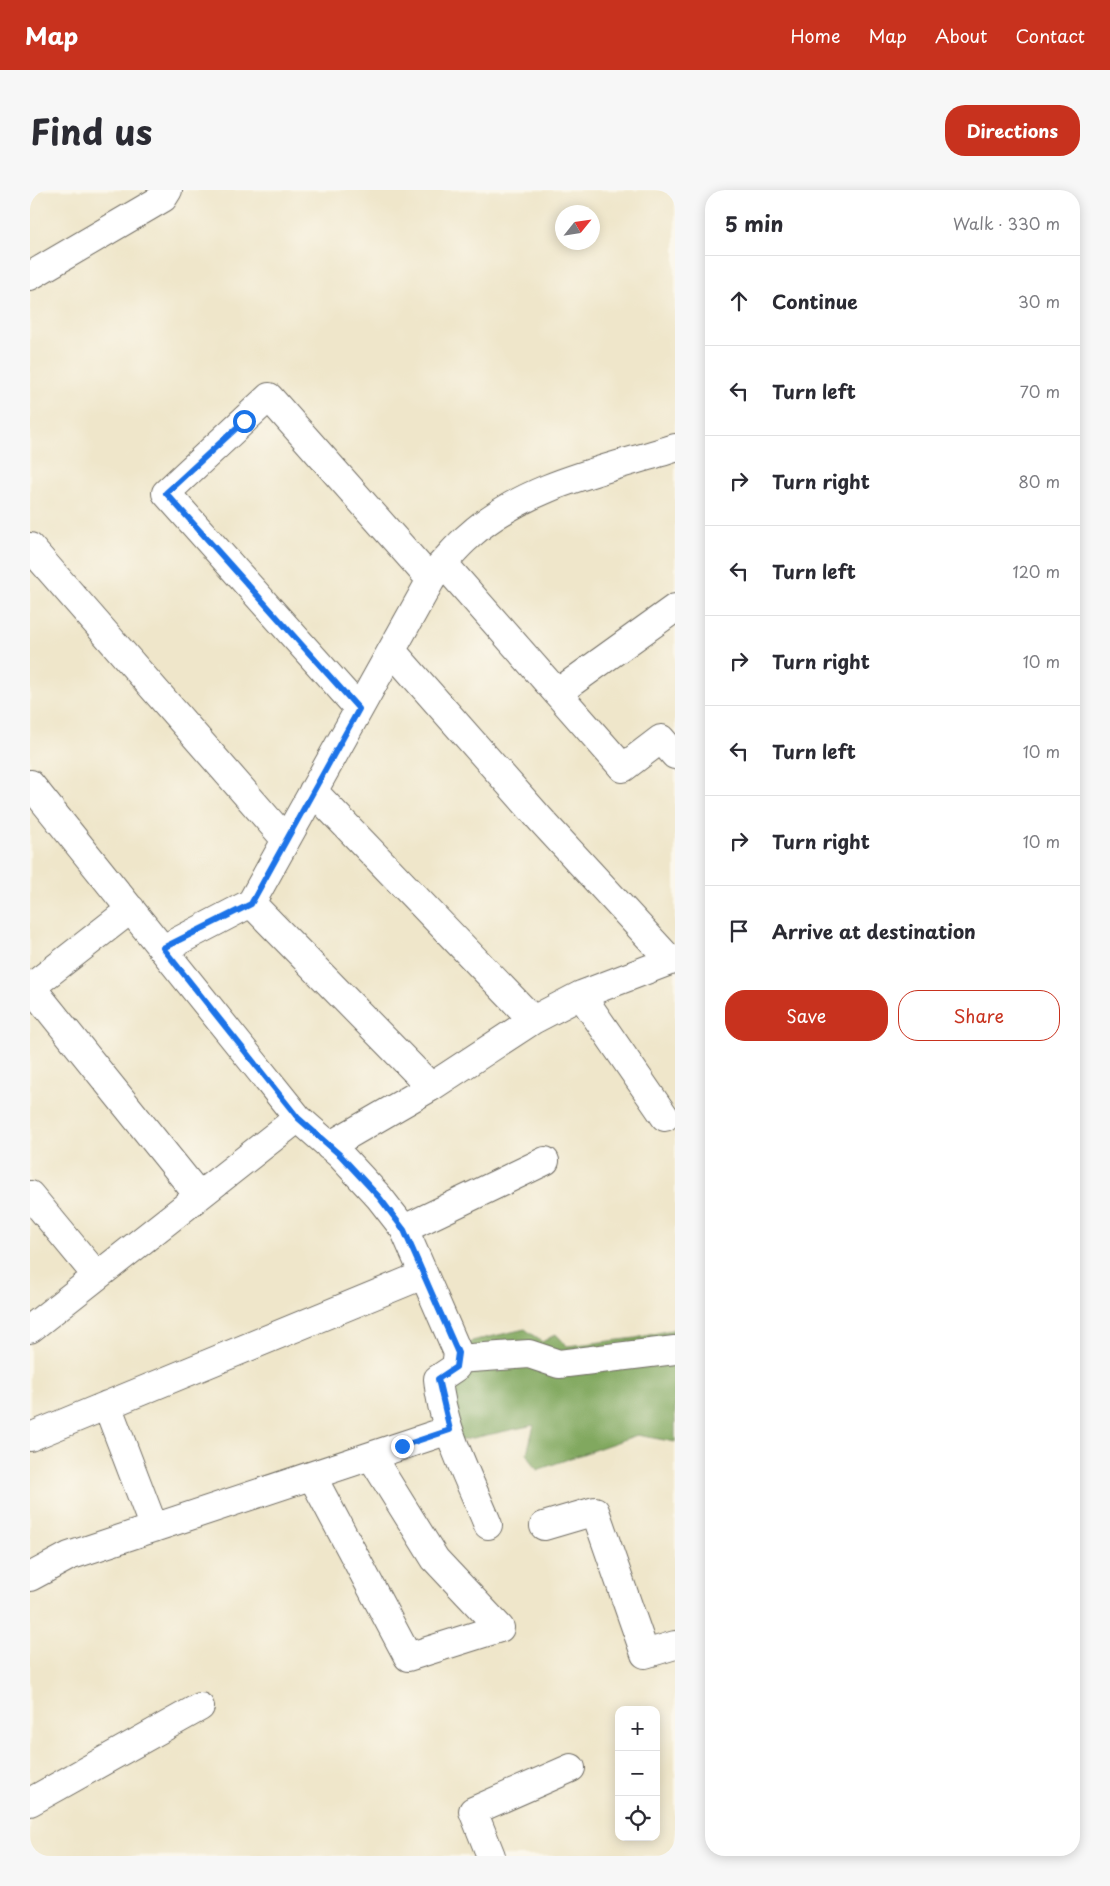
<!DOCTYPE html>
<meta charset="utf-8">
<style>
:root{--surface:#fff;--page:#f7f7f7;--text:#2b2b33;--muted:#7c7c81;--line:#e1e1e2;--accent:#c8321e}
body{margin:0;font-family:"Playpen Sans",sans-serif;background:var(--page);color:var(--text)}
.controls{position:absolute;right:15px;bottom:15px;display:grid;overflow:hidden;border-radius:10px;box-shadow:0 2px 12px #0003}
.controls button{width:45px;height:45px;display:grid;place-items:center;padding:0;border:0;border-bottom:1px solid var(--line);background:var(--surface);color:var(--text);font:25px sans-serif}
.compass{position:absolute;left:525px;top:15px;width:45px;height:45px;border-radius:50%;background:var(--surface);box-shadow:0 2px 12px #0003;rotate:60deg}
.stop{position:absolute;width:15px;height:15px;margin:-11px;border:4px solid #1a73e8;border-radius:50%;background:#fff}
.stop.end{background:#1a73e8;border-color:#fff;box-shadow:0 1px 5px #0008}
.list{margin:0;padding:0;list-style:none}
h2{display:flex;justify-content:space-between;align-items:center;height:65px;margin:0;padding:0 20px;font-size:21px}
h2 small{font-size:16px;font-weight:400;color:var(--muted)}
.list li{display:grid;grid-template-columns:32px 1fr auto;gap:15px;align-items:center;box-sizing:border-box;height:90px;padding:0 20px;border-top:1px solid var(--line)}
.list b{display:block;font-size:19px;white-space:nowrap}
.list em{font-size:16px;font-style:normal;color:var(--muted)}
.actions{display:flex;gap:10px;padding:15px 20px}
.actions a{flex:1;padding:11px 0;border:1px solid var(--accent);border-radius:20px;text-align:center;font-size:18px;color:var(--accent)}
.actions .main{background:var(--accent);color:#fff}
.icon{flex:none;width:28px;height:28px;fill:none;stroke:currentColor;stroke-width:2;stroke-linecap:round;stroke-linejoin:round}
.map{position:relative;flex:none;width:645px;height:1666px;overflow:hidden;border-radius:20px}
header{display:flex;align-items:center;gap:30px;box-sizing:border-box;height:70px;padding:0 25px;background:var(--accent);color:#fff}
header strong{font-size:24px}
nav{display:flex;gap:28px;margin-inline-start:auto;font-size:18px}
.intro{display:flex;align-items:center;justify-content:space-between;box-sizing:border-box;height:120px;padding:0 30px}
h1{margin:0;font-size:35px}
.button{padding:12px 22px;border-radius:20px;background:var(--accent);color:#fff;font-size:18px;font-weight:700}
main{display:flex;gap:30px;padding:0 30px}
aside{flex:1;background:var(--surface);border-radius:20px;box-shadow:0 2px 12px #0003}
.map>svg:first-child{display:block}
.forest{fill:#81a85f;stroke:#566a45}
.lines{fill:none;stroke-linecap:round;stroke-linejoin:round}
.minor-casing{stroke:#706c63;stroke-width:30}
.minor{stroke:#fff;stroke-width:28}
.route{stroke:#1a73e8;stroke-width:6}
</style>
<header>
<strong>Map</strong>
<nav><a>Home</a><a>Map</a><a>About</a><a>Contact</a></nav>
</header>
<div class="intro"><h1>Find us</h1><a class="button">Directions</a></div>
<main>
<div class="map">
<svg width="645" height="1666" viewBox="0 0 645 1666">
<rect width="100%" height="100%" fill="#fbf7ec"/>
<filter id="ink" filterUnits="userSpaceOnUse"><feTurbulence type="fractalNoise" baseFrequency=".02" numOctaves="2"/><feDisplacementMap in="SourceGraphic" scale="10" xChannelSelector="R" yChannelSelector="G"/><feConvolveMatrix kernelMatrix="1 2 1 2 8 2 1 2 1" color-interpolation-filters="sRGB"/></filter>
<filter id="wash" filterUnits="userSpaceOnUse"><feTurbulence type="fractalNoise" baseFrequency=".0096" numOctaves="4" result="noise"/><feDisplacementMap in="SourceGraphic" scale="20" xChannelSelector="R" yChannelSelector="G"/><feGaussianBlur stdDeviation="1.12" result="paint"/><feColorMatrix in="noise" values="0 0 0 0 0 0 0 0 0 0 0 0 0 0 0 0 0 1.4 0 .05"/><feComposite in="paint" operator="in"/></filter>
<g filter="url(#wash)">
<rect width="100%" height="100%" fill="#efe6ca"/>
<path class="forest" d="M495 1139 512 1152 526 1144 537 1156 606 1148 645 1139V1252L607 1245 507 1280 497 1263 504 1235 424 1252 408 1189 442 1151Z"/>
</g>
<g filter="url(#ink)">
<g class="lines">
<defs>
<path id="minor" d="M0 86 133 8 138 0
M0 357 256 650
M413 373 593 578 631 549 645 565
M362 461 511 630 641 771
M527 503 645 418
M329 519 136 303 239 207 401 390
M0 594 268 928 310 965 349 1007 374 1039 428 1163 426 1177 408 1189C412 1239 439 1288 458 1335
M283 601 503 830
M221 713 401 897
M133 759 221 713 407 379C418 368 427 356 439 346 495 295 575 280 645 258
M1 797 169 1006
M0 798 101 719
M551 805 635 927
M299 956 401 897 503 830 551 805 645 769
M0 1005 67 1086
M374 1039 515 971
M0 1139 268 928
M427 1169 499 1164 529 1174 645 1160
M77 1215 124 1338
M0 1247 393 1085
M282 1286 378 1467 470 1438 405 1369 341 1266
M514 1336 565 1321 615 1464 645 1455
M0 1387 39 1366 419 1240
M0 1612 170 1517
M461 1666 443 1621 541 1578"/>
</defs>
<use href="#minor" class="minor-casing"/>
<use href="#minor" class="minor"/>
</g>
</g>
<g class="lines" filter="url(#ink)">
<path class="route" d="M214 231 136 303 329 519 221 714 133 758 268 928 310 965 349 1007 374 1040 428 1163 426 1177 408 1189 420 1240 372 1256"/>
</g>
</svg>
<div class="controls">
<button>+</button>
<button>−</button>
<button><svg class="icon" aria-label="locate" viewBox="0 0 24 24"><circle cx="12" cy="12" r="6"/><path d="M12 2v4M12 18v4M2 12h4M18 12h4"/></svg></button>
</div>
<svg class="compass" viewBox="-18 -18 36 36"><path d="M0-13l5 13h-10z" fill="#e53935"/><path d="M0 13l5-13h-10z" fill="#7c7c81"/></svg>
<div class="stop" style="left:214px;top:231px"></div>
<div class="stop end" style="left:372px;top:1256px"></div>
</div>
<aside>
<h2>5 min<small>Walk · 330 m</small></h2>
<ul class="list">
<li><svg class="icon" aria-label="ahead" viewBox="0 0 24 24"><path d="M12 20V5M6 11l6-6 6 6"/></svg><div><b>Continue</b></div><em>30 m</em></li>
<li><svg class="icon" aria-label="left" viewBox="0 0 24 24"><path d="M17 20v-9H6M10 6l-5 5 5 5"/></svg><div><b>Turn left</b></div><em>70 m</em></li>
<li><svg class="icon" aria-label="right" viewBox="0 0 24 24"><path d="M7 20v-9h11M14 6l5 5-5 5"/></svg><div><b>Turn right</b></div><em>80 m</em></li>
<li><svg class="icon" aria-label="left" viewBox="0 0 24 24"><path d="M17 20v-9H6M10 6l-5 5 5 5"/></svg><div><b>Turn left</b></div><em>120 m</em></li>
<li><svg class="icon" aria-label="right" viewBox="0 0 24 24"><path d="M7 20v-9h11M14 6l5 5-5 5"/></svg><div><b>Turn right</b></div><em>10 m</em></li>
<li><svg class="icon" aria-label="left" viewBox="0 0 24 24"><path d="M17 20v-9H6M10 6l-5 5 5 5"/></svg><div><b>Turn left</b></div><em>10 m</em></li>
<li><svg class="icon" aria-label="right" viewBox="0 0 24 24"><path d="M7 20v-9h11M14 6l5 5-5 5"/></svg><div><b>Turn right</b></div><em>10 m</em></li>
<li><svg class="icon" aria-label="arrive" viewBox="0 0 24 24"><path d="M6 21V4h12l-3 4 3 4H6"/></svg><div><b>Arrive at destination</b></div></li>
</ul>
<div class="actions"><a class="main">Save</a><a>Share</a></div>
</aside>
</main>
